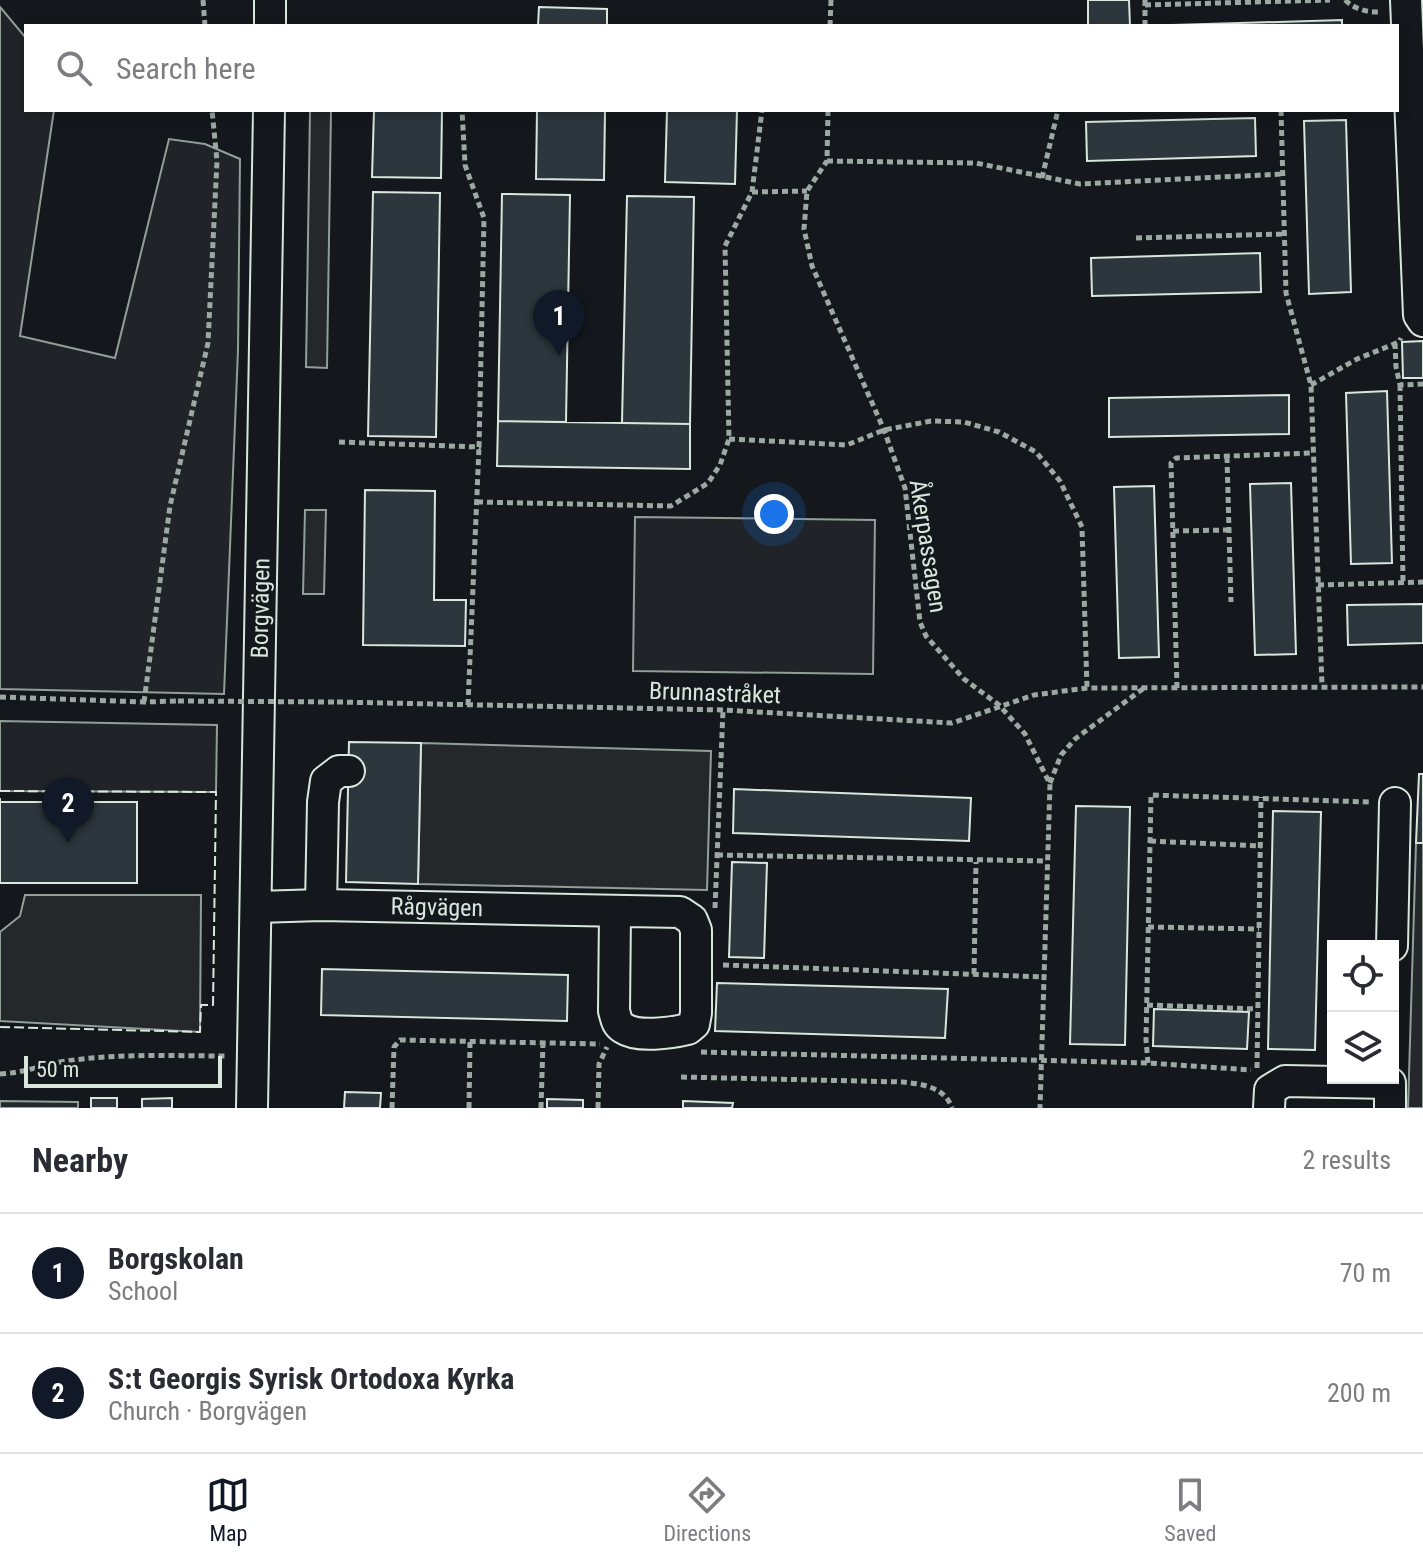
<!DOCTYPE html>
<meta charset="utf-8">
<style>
:root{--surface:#fff;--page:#f7f7f7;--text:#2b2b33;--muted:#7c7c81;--line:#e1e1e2;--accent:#111827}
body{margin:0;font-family:"Roboto Condensed",sans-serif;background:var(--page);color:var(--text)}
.controls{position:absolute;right:24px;bottom:24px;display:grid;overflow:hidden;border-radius:0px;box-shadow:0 4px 12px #0003}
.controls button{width:72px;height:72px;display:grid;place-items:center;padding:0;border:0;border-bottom:2px solid var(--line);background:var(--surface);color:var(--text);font:40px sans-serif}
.scale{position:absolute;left:24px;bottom:20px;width:198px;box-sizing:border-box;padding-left:8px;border:4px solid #d8e6dc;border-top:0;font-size:22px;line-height:28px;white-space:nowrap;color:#d8e6dc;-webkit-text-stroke:6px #14181c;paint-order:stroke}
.you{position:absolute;left:774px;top:514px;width:28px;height:28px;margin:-20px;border:6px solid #fff;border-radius:50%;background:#1a73e8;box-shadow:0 0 0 12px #1a73e833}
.badge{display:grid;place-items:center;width:52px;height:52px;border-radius:50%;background:var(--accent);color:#fff;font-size:26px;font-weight:700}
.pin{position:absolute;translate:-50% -66px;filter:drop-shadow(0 2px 4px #0008)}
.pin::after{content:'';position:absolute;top:42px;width:28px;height:24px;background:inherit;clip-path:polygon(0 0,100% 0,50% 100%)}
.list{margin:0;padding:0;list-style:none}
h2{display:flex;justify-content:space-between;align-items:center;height:104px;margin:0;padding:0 32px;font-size:34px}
h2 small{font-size:26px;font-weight:400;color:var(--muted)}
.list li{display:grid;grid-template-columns:52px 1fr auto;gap:24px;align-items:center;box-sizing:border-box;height:120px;padding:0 32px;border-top:2px solid var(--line)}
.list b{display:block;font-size:30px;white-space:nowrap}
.list p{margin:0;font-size:26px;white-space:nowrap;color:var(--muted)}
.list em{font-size:26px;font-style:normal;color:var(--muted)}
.icon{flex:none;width:44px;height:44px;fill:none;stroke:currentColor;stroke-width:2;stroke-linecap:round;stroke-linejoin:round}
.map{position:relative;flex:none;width:1423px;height:1108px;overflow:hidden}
.search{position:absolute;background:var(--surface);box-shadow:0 4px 12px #0003;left:24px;right:24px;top:24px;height:88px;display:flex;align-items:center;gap:20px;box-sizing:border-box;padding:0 28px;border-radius:0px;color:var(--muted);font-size:30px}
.sheet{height:344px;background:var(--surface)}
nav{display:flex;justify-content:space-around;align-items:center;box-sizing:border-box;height:112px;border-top:2px solid var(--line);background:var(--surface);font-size:22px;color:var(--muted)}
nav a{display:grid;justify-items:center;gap:4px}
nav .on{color:var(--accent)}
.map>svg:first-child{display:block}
.green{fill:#202428;stroke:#939e99;stroke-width:2}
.parking{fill:#24282b;stroke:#939e99;stroke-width:2}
.building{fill:#2c363c;stroke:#d8e6dc;stroke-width:2}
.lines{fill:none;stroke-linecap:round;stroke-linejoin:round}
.minor-casing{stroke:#d8e6dc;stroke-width:34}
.path{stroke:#9da8a2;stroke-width:5;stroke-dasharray:6 4;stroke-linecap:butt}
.minor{stroke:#14181c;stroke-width:30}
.path-bridge{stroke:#9da8a2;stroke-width:5;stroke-dasharray:6 4;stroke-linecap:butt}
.fence{stroke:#d8e6dc;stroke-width:2;stroke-dasharray:10 4;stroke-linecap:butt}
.labels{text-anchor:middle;stroke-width:6;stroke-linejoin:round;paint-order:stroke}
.street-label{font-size:24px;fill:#d8e6dc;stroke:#14181c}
</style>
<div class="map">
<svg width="1423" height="1108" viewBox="0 0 1423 1108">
<rect width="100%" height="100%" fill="#14181c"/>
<path class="green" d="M0 7 26 38V110H54L20 336 115 358 169 139 205 144 240 159 238 350 224 694 0 689Z
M635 517 875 520 873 674 633 671Z
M0 721 217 725 216 792 0 791Z"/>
<path class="parking" d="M310 110H331L327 368 306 367Z
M305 510H326L324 594H303Z
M421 743 711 751 707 890 418 884Z
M1416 843H1423V1108H1408Z
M25 895H201L200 1032 0 1021V932L20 916Z
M0 1101 78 1102V1108H0Z"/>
<path class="building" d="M1088 0H1129L1130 26H1088Z
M539 7 607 9V26H538Z
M1342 20V26H1173V25Z
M374 110H442L441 178 372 177Z
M537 110H605L604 180 536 179Z
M667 110H737L735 184 665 182Z
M1255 118 1256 156 1087 161 1086 122Z
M1346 120 1351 292 1309 294 1304 121Z
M373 192 440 193 436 437 368 436Z
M502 194 570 195 566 422 498 421Z
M627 196 694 197 690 424 622 423Z
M1260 253 1261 292 1092 296 1091 258Z
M1423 341V378H1403L1402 342Z
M1387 391 1392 563 1351 564 1346 393Z
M1289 395V434L1109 437V398Z
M498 421 690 424V469L497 466Z
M1291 483 1296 654 1255 655 1250 484Z
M1154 486 1159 657 1119 658 1114 487Z
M365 490 435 491 434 600H466L465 646 363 645Z
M1423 604V643L1348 645 1347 605Z
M349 742 421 743 418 884 346 882Z
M1419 774H1423V843H1416Z
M734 789 971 798 969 841 733 833Z
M0 798V802H137V883H0Z
M1076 806 1130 807 1125 1045 1070 1044Z
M1273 811 1321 812 1315 1050 1268 1049Z
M732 862 767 863 764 958 729 957Z
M322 969 568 975 567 1021 321 1015Z
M717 983 948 989 945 1038 715 1031Z
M1154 1009 1249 1012 1247 1049 1153 1046Z
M345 1092 381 1093 380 1108H344Z
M91 1098H117V1108H91Z
M172 1098V1108H142V1099Z
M547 1099 583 1100V1108H547Z
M683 1101 733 1103 732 1108H683Z"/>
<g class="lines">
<defs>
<g id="minor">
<path d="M1406 0 1419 315 1423 321"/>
<path d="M270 26V0"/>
<path d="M321 905 323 802 326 781 339 771H349"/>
<path id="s1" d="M257 907 321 905 680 912 692 920 696 930V1013L694 1024 688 1029C671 1033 638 1038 623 1028 616 1024 616 1017 614 1011L615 912"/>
<path d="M1392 946 1395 803"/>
<path id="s2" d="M252 1108 269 110"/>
<path d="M1269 1108 1270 1090 1285 1081 1390 1083V1108"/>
</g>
</defs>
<use href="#minor" class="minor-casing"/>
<path class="path" d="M203 0 205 26
M1345 0C1356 10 1366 12 1381 12
M1145 5 1330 0
M830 26 831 0
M1145 26V0
M828 110 827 161 807 191 804 229 812 266 884 430 905 488 920 622 926 636 964 679 999 705 1025 734 1050 784 1040 1108
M1281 110 1286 293 1311 385 1322 686
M827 161 976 163 1080 184 1283 174
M1042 178 1058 110
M752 192 807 191
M1136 238 1283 234
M1395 343 1396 367 1400 385 1423 384
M1311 385 1357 359 1399 342 1401 338
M1400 385 1403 583
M729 439 847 445 884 430 931 421 964 422 999 432 1036 452 1060 481 1082 527 1087 688
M339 442 479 447 484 218 465 165 462 110
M1227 457 1231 602
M477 502 671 506 708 483 720 465 729 439 725 246 752 192 762 110
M1173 531 1230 530
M1318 585 1423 582
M1177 688 1171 463 1176 458 1312 453
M0 697 144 702 178 701
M144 702 170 506 208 343 217 161 212 110
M337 702 723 710 952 723 1034 695 1087 688 1423 687
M468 705 479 447
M1050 783 1061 755 1075 739 1144 688
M1150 841 1262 846
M717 855 1047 861
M715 908 723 710
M1148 927 1259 929
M723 965 1043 977
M974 974 976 862
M1147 1005 1257 1009
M701 1052 1148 1063 1251 1070
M1148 1063 1146 1040 1151 795 1370 802
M1257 1068 1261 797
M0 1074C22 1073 40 1066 60 1062 115 1053 173 1056 227 1056
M681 1077 903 1082C922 1084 945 1087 952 1108
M392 1108 394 1047 400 1040 600 1044
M469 1108 470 1041
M541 1108 543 1042
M598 1108 599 1064 607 1047"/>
<use href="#minor" class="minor"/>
<path class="path-bridge" d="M178 701 337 702"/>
<path class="fence" d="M0 791 216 792 213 1005H201L200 1032 0 1027"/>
</g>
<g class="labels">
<g class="street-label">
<text transform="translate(928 546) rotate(81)" y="8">Åkerpassagen</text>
<text dy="8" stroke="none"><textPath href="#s2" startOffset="500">Borgvägen</textPath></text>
<text transform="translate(715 693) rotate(2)" y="8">Brunnastråket</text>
<text dy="8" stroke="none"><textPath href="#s1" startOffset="180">Rågvägen</textPath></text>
</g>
</g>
</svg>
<div class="controls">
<button><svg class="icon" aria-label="locate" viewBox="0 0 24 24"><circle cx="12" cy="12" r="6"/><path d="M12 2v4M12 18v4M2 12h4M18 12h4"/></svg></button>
<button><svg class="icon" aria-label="layers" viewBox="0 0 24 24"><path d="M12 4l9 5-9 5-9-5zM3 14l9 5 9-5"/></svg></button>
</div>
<div class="scale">50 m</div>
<div class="you"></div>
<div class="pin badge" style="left:559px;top:356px">1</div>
<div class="pin badge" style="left:68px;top:843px">2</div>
<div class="search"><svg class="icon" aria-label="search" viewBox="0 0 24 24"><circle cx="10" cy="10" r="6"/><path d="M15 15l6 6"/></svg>Search here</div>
</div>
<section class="sheet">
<h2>Nearby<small>2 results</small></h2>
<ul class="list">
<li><span class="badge">1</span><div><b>Borgskolan</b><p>School</p></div><em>70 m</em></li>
<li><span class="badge">2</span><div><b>S:t Georgis Syrisk Ortodoxa Kyrka</b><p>Church · Borgvägen</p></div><em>200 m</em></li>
</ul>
</section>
<nav>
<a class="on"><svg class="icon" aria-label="map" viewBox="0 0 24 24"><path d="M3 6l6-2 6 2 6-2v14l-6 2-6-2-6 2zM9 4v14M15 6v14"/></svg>Map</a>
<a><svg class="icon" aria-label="directions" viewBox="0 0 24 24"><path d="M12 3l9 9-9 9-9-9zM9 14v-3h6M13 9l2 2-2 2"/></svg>Directions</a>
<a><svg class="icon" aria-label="saved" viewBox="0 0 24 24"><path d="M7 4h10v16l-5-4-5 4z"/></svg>Saved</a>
</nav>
